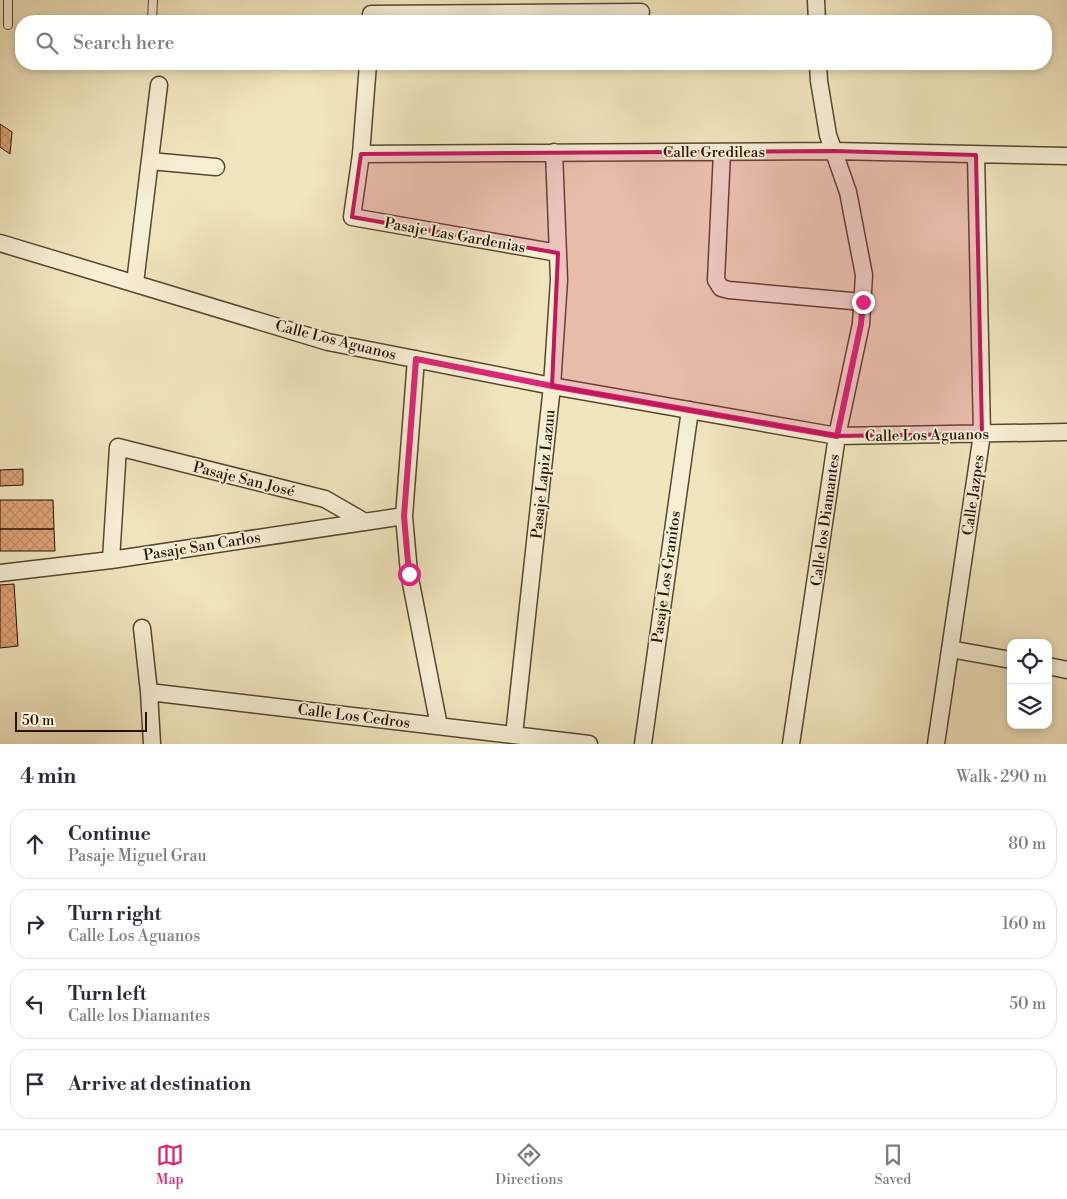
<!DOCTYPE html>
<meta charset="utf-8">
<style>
:root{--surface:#fff;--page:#f2f2f3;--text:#2b2b33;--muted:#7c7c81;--line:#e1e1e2;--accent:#db2777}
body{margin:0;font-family:"Libre Bodoni",serif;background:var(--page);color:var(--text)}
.controls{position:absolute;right:15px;bottom:15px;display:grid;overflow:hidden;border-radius:10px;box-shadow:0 2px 8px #0003}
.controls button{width:45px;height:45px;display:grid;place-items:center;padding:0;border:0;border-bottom:1px solid var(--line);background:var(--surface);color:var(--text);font:25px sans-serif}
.scale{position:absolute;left:15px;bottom:12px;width:132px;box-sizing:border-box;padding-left:5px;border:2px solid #241200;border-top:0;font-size:14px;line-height:18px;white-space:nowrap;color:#241200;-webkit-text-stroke:4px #f6eed5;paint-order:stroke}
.stop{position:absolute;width:15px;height:15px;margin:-11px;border:4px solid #db2777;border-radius:50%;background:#fff}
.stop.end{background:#db2777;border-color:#fff;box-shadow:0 1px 5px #0008}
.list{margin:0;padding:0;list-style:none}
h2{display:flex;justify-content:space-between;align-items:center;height:65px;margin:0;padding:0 20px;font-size:21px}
h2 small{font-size:16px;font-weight:400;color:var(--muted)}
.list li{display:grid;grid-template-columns:32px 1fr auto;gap:15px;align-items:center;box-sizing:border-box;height:70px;margin:0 10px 10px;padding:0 10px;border:1px solid var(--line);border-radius:20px}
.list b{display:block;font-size:19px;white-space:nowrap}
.list p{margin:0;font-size:16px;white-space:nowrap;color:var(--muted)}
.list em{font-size:16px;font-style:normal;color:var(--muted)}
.icon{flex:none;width:28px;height:28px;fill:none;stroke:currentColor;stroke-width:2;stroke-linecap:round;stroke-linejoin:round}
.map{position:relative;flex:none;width:1067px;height:744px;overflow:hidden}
.search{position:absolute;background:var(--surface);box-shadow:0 2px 8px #0003;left:15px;right:15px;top:15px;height:55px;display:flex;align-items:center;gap:12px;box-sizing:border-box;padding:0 18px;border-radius:20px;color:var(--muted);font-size:19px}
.sheet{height:385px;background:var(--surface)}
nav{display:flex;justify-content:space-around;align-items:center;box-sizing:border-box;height:70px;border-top:1px solid var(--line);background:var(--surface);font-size:14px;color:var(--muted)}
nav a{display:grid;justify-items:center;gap:2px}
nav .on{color:var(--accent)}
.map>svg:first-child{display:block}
.building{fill:url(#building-cross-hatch);stroke:#241200}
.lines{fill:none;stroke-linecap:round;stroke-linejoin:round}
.service-casing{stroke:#574730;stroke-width:10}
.minor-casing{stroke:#574730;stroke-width:19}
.service{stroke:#f6eed5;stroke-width:8}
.minor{stroke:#f6eed5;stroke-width:16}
.route{stroke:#db2777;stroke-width:6}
.marked{fill:#c2185b;fill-opacity:0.2;stroke:#c2185b;stroke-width:4;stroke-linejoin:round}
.labels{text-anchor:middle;stroke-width:4;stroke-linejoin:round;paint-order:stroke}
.street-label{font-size:15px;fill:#241200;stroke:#f6eed5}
</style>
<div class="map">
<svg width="1067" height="744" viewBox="0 0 1067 744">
<defs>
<pattern id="building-cross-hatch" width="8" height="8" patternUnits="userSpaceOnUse" patternTransform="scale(1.25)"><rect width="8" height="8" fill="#e0a477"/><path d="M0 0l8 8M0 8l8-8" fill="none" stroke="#c08c65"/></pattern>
</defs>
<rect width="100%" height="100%" fill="#f1e5be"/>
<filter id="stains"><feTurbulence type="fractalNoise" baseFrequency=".004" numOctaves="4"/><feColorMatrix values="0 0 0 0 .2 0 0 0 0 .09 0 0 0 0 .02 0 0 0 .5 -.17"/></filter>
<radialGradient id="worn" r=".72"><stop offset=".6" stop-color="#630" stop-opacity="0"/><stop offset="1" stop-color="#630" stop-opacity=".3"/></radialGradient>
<path class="building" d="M0 124 12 132 10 154 0 147Z
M23 469V485L0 486V470Z
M0 500H53L54 529H0Z
M0 529H54L55 551H0Z
M14 584 18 646 0 648V585Z"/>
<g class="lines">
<defs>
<path id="service" d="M152 21 153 0
M8 25V0"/>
<path id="minor" d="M816 0 817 21
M371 14 641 12
M368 64 361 154 352 217 558 253
M722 152 716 280 721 288 729 290 863 302
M361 154 834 151 1067 156
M150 161 216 167
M0 243 328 342 552 386 837 436 1067 432
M135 283 159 85
M416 359 404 516 409 573 439 726
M111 560 118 447 325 499 365 522
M0 573 111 560 404 516
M142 628 149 692 152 744
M950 649 1011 660
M1048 666 1067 670
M149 692 589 744
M514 735 552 386 559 280 554 152
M643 744 690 410
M791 744 837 436 861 324 864 275 848 192 828 135 819 81 818 64
M936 744 982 434 976 155"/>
</defs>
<use href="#service" class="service-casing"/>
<use href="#minor" class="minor-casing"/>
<use href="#service" class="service"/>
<use href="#minor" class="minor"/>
</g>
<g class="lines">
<path class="route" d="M409 574 404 516 416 359 552 386 837 436 861 324 863 302"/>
</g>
<path class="marked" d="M834 151 976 155 982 434 837 436 552 386 558 253 352 217 361 154Z"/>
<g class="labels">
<g class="street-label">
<text x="714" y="157">Calle Gredileas</text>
<text transform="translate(455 235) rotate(10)" y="5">Pasaje Las Gardenias</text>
<text transform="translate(336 340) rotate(14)" y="5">Calle Los Aguanos</text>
<text transform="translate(927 435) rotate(-1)" y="5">Calle Los Aguanos</text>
<text transform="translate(543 474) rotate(-84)" y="5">Pasaje Lapiz Lazuu</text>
<text transform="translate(244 479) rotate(14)" y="5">Pasaje San José</text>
<text transform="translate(973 495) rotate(-82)" y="5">Calle Jazpes</text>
<text transform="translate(825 520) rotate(-82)" y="5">Calle los Diamantes</text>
<text transform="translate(202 546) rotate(-9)" y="5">Pasaje San Carlos</text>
<text transform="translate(666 577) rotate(-82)" y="5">Pasaje Los Granitos</text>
<text transform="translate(354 716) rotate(7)" y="5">Calle Los Cedros</text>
</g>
</g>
<rect width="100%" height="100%" filter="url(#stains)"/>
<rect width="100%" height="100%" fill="url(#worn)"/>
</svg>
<div class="controls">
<button><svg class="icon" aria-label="locate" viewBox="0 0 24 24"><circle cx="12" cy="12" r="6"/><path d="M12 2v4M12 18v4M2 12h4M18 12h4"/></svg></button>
<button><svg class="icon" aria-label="layers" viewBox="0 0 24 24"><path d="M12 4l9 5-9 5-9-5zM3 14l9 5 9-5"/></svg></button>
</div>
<div class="scale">50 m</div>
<div class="stop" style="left:409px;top:574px"></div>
<div class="stop end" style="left:863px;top:302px"></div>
<div class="search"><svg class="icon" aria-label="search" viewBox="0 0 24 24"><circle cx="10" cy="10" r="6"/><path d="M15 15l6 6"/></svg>Search here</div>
</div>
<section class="sheet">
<h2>4 min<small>Walk · 290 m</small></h2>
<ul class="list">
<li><svg class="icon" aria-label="ahead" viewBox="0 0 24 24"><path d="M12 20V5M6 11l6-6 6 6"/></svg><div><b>Continue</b><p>Pasaje Miguel Grau</p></div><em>80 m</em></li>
<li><svg class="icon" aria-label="right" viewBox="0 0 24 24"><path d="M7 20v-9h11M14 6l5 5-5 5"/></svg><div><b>Turn right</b><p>Calle Los Aguanos</p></div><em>160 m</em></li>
<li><svg class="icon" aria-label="left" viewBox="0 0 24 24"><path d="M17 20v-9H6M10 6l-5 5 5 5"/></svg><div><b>Turn left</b><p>Calle los Diamantes</p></div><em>50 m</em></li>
<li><svg class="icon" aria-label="arrive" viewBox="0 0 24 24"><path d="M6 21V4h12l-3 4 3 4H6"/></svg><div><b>Arrive at destination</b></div></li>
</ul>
</section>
<nav>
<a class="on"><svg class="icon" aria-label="map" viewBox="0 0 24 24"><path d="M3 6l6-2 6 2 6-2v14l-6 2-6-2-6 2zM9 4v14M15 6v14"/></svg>Map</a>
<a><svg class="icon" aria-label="directions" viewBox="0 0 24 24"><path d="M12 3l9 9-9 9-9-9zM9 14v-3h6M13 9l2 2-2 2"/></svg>Directions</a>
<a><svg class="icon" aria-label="saved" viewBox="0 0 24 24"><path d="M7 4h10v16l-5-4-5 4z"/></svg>Saved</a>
</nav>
